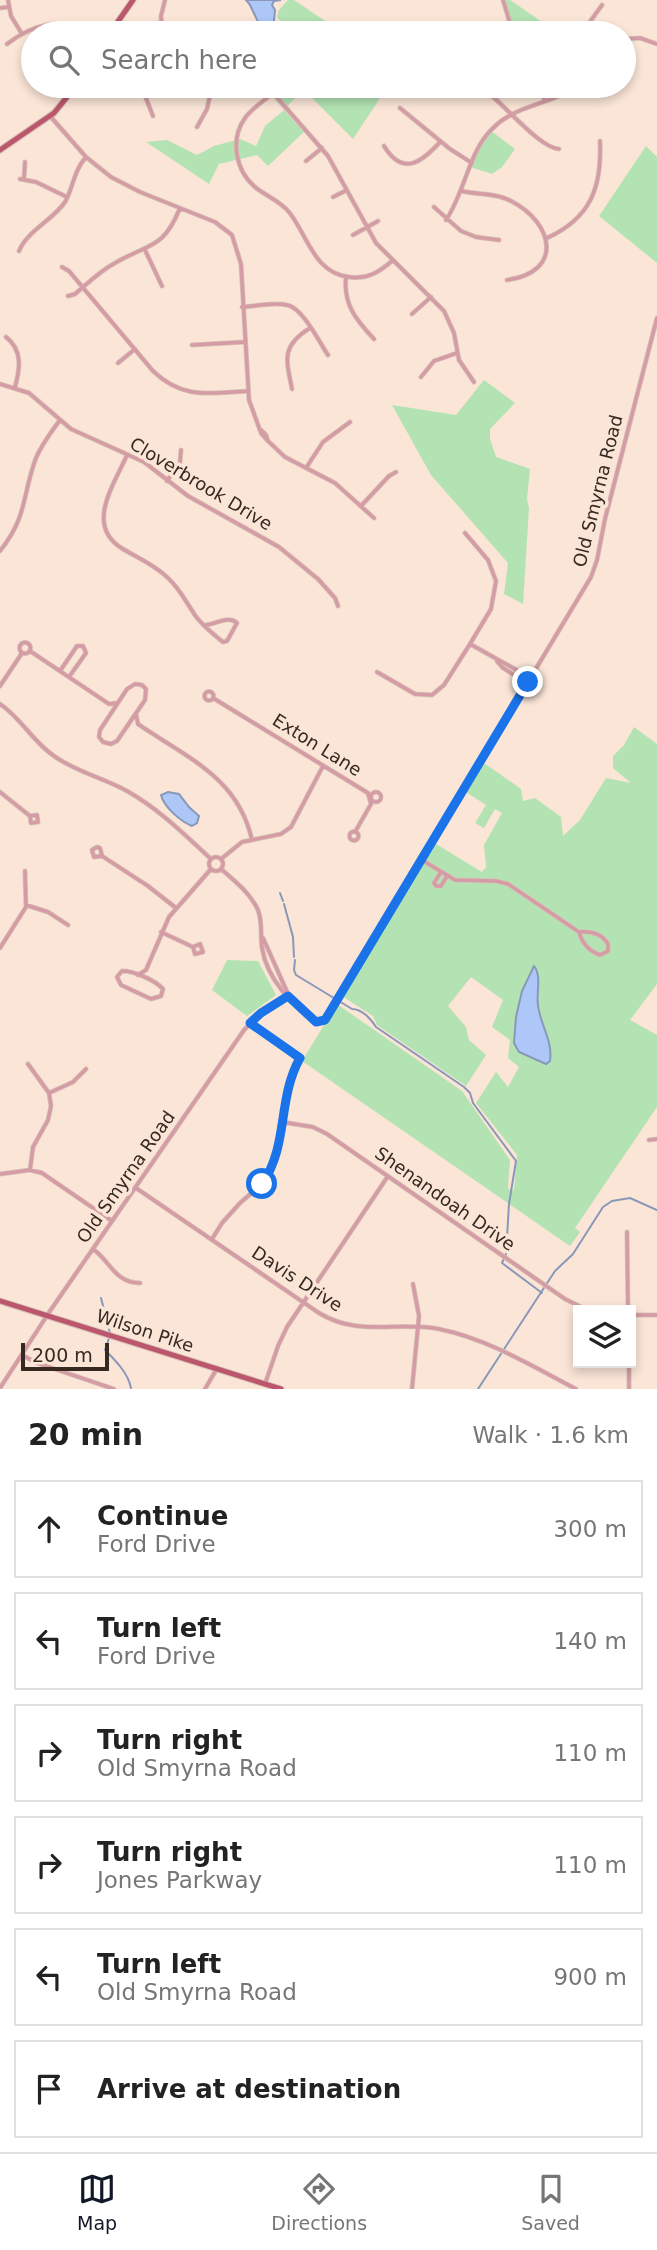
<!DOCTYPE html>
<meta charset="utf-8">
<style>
:root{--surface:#fff;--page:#f2f2f2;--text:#222;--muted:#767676;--line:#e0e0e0;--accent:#111827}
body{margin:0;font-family:"DejaVu Sans",sans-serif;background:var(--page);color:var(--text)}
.controls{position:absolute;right:21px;bottom:21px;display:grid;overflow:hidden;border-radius:0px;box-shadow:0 4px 10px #0003}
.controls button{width:63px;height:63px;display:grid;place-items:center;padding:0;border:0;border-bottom:2px solid var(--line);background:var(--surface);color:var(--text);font:35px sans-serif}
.scale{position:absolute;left:21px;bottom:18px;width:88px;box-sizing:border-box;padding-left:7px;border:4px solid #362921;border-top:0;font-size:19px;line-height:24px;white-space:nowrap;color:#362921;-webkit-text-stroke:5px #fae5d7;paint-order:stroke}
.stop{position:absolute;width:21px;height:21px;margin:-16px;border:5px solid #1a73e8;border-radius:50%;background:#fff}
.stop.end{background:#1a73e8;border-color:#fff;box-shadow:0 2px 7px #0008}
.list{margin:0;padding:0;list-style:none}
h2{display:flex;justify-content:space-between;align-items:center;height:91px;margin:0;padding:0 28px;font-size:30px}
h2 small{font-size:23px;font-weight:400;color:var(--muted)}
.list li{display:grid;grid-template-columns:46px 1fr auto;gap:21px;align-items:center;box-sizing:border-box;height:98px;margin:0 14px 14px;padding:0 14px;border:2px solid var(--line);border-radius:0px}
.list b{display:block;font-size:26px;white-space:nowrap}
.list p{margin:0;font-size:23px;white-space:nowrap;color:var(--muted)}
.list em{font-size:23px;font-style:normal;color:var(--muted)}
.icon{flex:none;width:38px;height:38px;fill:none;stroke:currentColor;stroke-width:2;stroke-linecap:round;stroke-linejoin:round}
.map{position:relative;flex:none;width:657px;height:1389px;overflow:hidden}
.search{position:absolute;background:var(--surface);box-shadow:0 4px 10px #0003;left:21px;right:21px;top:21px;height:77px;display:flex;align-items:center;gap:18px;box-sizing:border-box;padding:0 24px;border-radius:38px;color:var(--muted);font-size:26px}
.sheet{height:763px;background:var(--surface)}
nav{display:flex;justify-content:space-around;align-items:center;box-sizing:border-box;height:98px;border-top:2px solid var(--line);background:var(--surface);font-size:19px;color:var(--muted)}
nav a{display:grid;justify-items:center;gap:4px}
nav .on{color:var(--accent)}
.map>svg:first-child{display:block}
.green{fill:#b3e3b2}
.water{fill:#acc7f8;stroke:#8998b8;stroke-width:2}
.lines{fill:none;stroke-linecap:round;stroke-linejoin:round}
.stream{stroke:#8998b8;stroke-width:2}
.minor-casing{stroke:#d7c3b6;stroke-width:5}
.major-casing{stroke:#d7c3b6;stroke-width:7}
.minor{stroke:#d59ca5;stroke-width:3.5}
.major{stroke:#bb566d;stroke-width:5}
.route{stroke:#1a73e8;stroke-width:9}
.labels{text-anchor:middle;stroke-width:7;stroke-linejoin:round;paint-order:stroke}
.street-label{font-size:18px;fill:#362921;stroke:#fae5d7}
</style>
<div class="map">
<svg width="657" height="1389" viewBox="0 0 657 1389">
<rect width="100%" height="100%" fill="#fae5d7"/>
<path class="green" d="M288 0H294L343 33H289L277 17 279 10Z
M505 0H510L551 28 544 33H515Z
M263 86H388L353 139 303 89 284 110 304 132 268 166 257 155 219 164 209 184 146 142 167 140 197 155 214 146 240 139 256 146 265 126 284 110Z
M490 130 515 149 502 167 492 174 470 167 475 156Z
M646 146 657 157V263L599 216Z
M484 380 515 403 490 429V439L496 457 530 469 527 499 529 508 523 604 504 594 508 563 431 475 392 405 456 415Z
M634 727 657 744V984L630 1020 657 1035V1107L575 1228 580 1232 570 1246 302 1061 337 1004 462 1091 510 1160 508 1187 510 1191 514 1190 517 1155 476 1103 496 1072 508 1087 519 1067 508 1058 510 1040 492 1027 503 1000 471 977 448 1006 466 1027 469 1040 486 1055 466 1086 377 1025 373 1016 342 996 436 844 482 872 486 867 484 845 502 813 495 809 484 828 475 823 486 805 466 792 484 763 521 789 523 801 535 798 561 817 563 836 580 820 606 778 631 783 613 768V756L624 745Z
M227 960 258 961 276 995 247 1016 212 990Z"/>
<path class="water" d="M246 0H281L274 1 272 5 275 10 274 21 282 33H266L260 26 250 5Z
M168 792 179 794 189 807 199 816 197 823 192 826C180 821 164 807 161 795Z
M534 966C542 976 536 993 538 1005 540 1024 553 1041 550 1061L546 1064 519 1052 514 1043 516 1017 522 991Z"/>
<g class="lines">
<path class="stream" d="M280 893 283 901
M284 904 293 937 294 957
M295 960 294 970 296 975 352 1009C362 1009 371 1019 376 1027L464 1087 470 1093 473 1103 516 1161 509 1204 506 1254 502 1263 542 1293
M101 1298 110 1333
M109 1338 105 1350C116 1361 128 1373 131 1388
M478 1389 555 1271 573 1254 603 1207 612 1201 630 1198 657 1210"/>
<defs>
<path id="minor" d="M8 0 11 16 22 34
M503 0 513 33
M0 8 9 7
M207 27 211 33
M66 33 68 24
M162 33 161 16 165 0
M456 33 459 27
M588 33 589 23 602 5
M624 39 640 38 657 44
M7 44C33 24 63 16 92 33
M102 86 128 90 145 86
M267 86 328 156 376 243 444 311 454 333 459 360 474 382
M479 86C500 98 538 148 559 149
M538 86 545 101
M142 88 153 116
M273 93C264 101 252 108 245 118 230 139 235 170 255 187 266 196 280 201 289 212 308 236 314 273 349 277 367 280 379 272 392 261
M400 108 450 149 472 163
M50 116 86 157 111 177 140 192 215 222 232 235 241 264 249 400 261 433 268 441 266 435 261 430
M197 127 207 109 212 86
M384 146C403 177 422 162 440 142
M306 161 322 148
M20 179 36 182 67 197
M24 179 25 162
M462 191C478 195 497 193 511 201 554 223 564 272 507 280
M333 197 347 190
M434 207 461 231 476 237 499 240
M446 220C465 192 469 151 492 129 516 104 551 105 578 86
M353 235 378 221
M547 238C591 218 602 187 600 141
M145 250 162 286
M19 251C27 231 53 220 65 202 74 186 73 172 86 157
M62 267 69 271 153 371C183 400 210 393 248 391
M346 277C343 304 356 320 374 339
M68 296 75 294C88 283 100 271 115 263 149 243 163 250 180 208
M242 307C256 306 273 302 287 305 303 308 319 342 328 355
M412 314 431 297
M6 337C23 350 20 369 15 387
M192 345 245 342
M118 363 135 349
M421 377 434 361 457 353
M0 384 29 393 71 429 144 462 188 496 279 547 318 579 335 598 338 606
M292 389C286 359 281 346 310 328
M268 441 285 457 335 483 374 518
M127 455C114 485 84 526 123 549 138 558 155 565 168 578 179 588 185 600 193 612 199 623 213 634 223 642L227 641 237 623C229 615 216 624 206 625
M306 468 323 442 350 422
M167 481 180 462 181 450
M361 506 389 476 396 472
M0 551C28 516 22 495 36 458 42 444 51 432 60 420
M19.5 648a5.5 5.5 0 1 1 11 0a5.5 5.5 0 1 1-11 0Z
M470 644 531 678
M30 651 109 704 117 703
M497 661 503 668 527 683
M60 671 77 646H83L86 653 69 677
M377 672 415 694 432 695 444 685 470 644 491 609 496 581 488 560 465 533
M135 684 142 685 146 689 145 700 117 741 111 744 103 742 99 737 100 730 127 689Z
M0 686 22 653
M204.5 696a4.5 4.5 0 1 1 9 0a4.5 4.5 0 1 1-9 0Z
M213 698 368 793 371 804 355 832
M0 704C21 718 33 742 54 756 76 772 104 778 127 791 159 809 185 835 211 859
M136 714 138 724C187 758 238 777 252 840
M0 792 30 816 37 815 38 822 31 823 30 816
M371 797a5 5 0 1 1 10 0a5 5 0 1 1-10 0Z
M349.5 836a4.5 4.5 0 1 1 9 0a4.5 4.5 0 1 1-9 0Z
M102 856 94 857 92 850 97 847 100 848 102 856 148 886 176 908
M209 864a7 7 0 1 1 14 0a7 7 0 1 1-14 0Z
M221 859 242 842 281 834 291 827 323 766
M422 860 455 880 496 881 508 884 579 932C591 931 602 934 608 944V951L600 955C589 951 582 943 579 932
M221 869C235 881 250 893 258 910 263 923 260 935 262 948 267 979 292 1005 316 1022L325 1020 591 577 597 560 605 519 657 318
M441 872 434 883 436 886H441L447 876
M26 905 48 912 68 925
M161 932 193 947 200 944 203 952 195 954 193 947
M263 938 288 994
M0 948 26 907 25 871
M122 971C134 971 155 980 163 989L161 996 151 999 121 985 117 977Z
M138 975 146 970 169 917 211 869
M28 1064 49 1093 51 1106 48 1120 33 1147 30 1170
M49 1093 73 1082 86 1069
M282 1122 313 1127 327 1134 565 1299 587 1310
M649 1140 657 1139
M0 1174 30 1170 42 1173 112 1221
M136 1188 319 1313C358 1337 396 1321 439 1329 488 1339 532 1366 576 1389
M627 1232 628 1310
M212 1239 222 1223 240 1203 262 1184 271 1171 278 1152 288 1082 300 1058 250 1023
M93 1249C110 1261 115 1283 140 1283
M631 1315H657
M22 1355 37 1363 114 1389
M629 1363V1389
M265 1384 278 1346 287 1327 388 1176
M0 1388 50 1311 244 1030 261 1013 288 996
M205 1389 216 1370
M412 1389 419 1316 413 1284"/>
<path id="major" d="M110 33 133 0
M0 150 54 113 76 86
M0 1301 281 1389"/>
</defs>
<use href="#minor" class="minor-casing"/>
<use href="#major" class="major-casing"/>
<use href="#minor" class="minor"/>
<use href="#major" class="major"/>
</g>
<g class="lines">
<path class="route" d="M262 1184C289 1145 277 1099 300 1058L250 1023 261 1013 288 996 316 1022 325 1020 528 682"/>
</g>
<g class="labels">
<g class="street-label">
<text transform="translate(201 484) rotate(31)" y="6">Cloverbrook Drive</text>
<text transform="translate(598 491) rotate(-76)" y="6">Old Smyrna Road</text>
<text transform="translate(317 745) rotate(32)" y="6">Exton Lane</text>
<text transform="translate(126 1177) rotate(-55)" y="6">Old Smyrna Road</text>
<text transform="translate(445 1199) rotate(35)" y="6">Shenandoah Drive</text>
<text transform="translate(297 1279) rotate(33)" y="6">Davis Drive</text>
<text transform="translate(145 1331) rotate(18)" y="6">Wilson Pike</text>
</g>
</g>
</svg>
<div class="controls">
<button><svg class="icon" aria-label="layers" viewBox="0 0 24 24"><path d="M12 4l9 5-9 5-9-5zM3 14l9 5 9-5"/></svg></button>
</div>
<div class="scale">200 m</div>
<div class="stop" style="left:262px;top:1184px"></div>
<div class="stop end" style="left:528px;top:682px"></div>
<div class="search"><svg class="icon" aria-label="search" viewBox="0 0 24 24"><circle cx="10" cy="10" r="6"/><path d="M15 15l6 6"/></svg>Search here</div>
</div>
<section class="sheet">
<h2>20 min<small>Walk · 1.6 km</small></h2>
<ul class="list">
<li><svg class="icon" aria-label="ahead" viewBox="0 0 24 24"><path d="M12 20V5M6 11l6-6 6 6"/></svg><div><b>Continue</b><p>Ford Drive</p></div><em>300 m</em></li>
<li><svg class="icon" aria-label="left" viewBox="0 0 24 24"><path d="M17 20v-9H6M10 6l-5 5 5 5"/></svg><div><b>Turn left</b><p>Ford Drive</p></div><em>140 m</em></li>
<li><svg class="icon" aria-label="right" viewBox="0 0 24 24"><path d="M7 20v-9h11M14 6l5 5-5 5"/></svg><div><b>Turn right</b><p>Old Smyrna Road</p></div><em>110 m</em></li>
<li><svg class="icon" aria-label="right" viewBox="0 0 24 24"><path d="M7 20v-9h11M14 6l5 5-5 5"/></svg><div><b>Turn right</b><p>Jones Parkway</p></div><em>110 m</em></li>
<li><svg class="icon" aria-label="left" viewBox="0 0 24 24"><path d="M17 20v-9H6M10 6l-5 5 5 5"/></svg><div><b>Turn left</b><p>Old Smyrna Road</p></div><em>900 m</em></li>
<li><svg class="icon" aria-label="arrive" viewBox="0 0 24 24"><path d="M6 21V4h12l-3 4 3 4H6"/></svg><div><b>Arrive at destination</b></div></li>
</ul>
</section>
<nav>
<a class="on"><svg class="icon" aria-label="map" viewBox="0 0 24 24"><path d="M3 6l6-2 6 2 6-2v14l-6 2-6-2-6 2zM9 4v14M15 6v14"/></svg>Map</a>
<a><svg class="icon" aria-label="directions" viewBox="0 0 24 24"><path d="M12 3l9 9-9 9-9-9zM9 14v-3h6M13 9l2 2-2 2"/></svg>Directions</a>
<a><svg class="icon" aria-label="saved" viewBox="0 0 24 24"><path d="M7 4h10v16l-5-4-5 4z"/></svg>Saved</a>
</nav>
